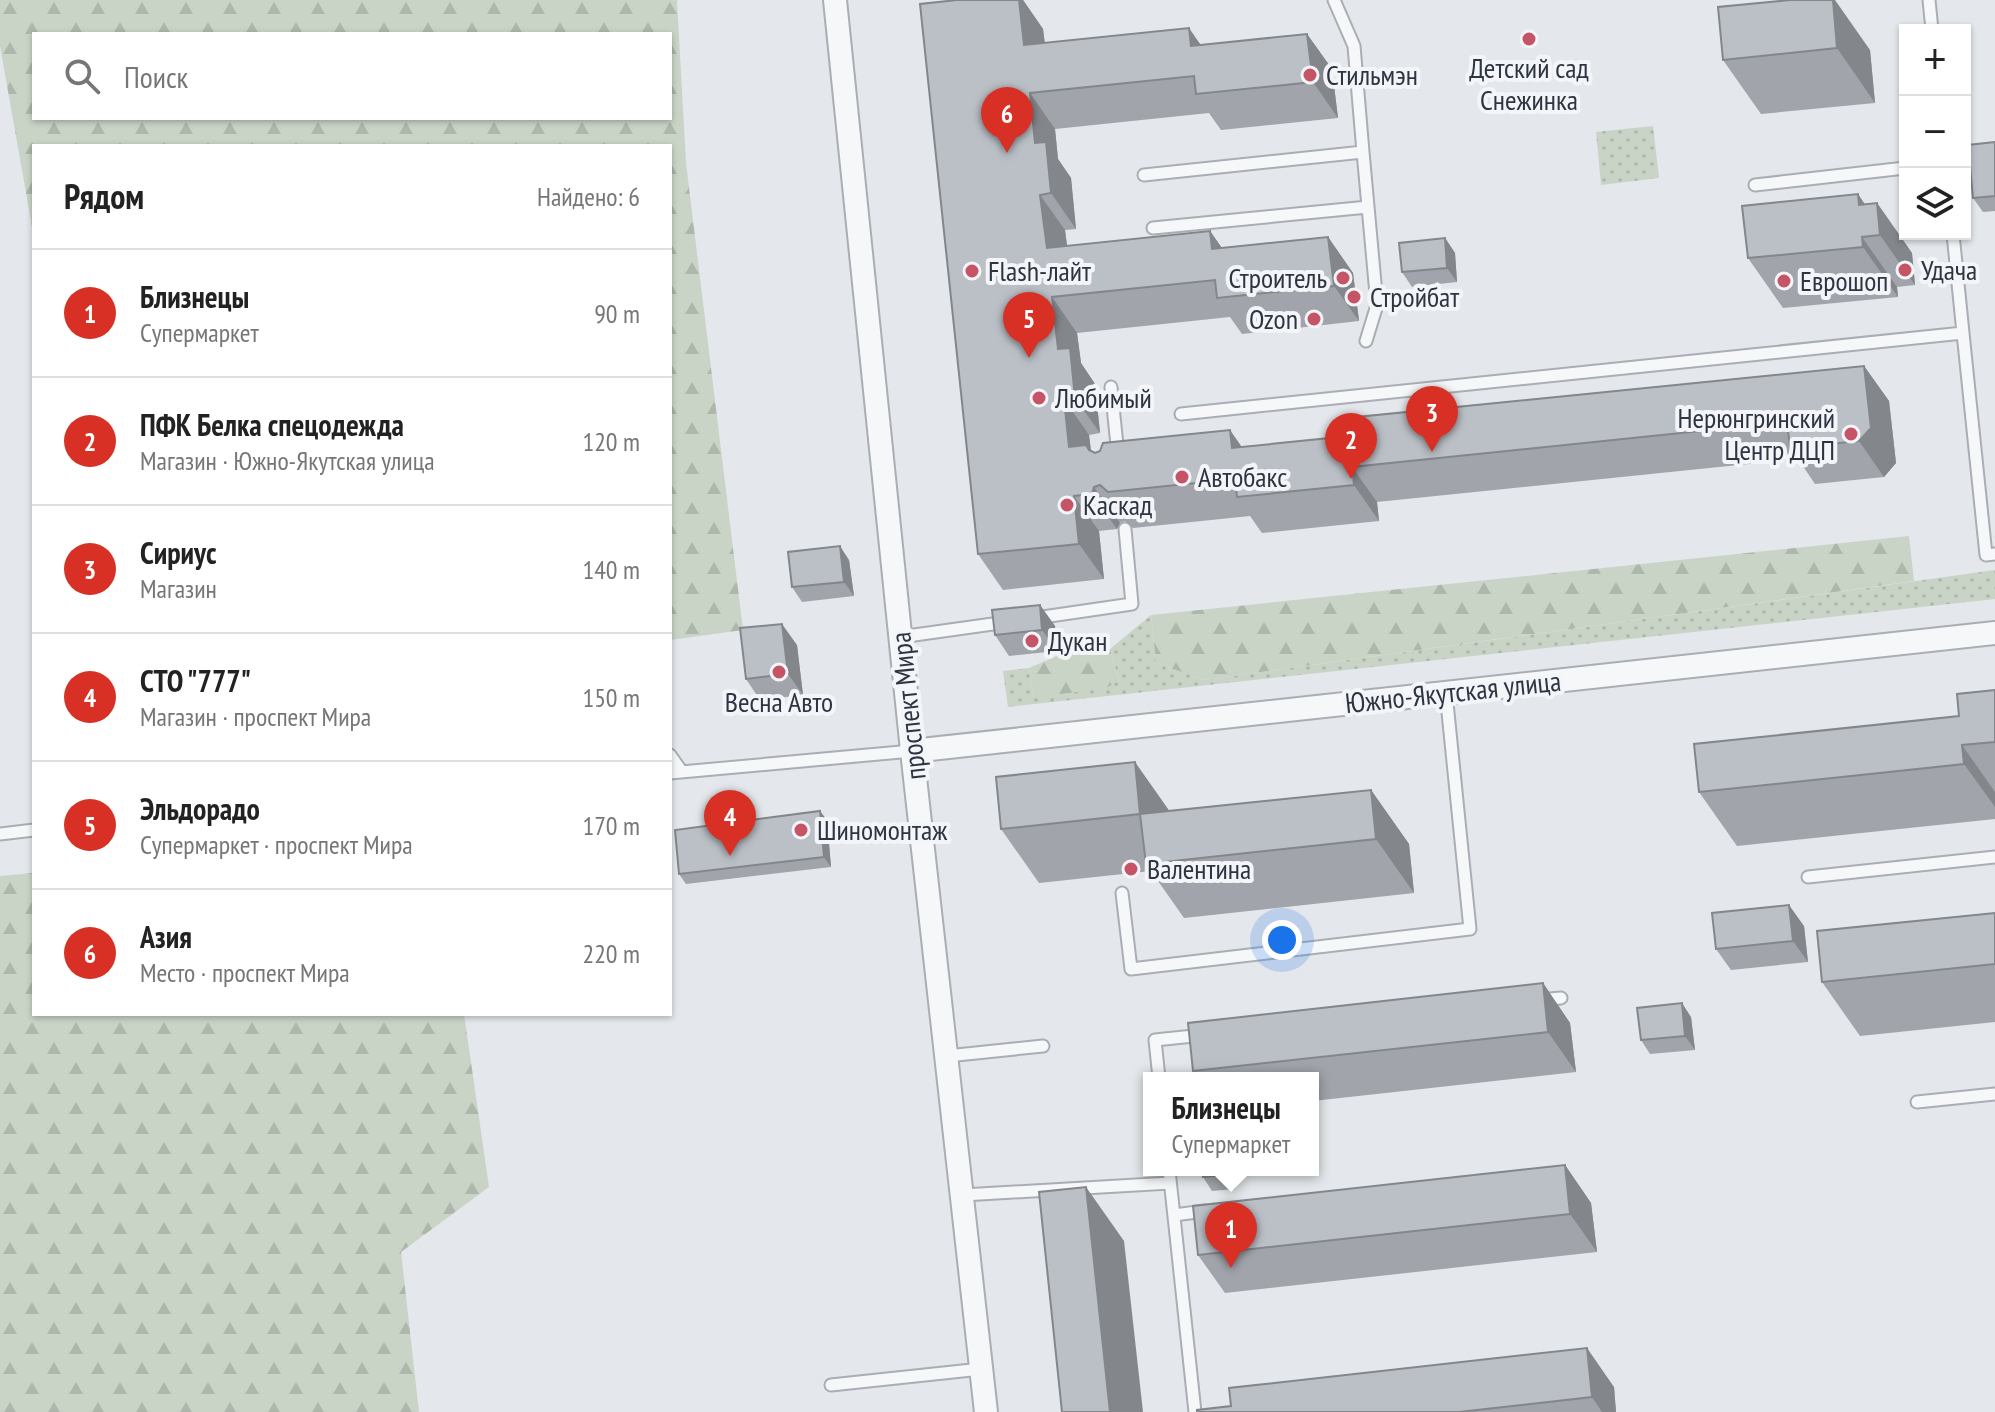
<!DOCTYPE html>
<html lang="ru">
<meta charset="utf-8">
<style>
:root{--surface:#fff;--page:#f6f6f6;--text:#222;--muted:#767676;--line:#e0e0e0;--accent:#d93025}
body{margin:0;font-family:"PT Sans Narrow",sans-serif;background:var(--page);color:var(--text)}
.controls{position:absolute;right:24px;top:24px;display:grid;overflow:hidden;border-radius:0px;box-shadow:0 2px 6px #0004}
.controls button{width:72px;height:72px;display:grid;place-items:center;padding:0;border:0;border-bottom:2px solid var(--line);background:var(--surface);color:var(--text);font:40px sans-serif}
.you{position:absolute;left:1282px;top:940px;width:28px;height:28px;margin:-20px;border:6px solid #fff;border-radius:50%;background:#1a73e8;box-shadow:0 0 0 12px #1a73e833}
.badge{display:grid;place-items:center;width:52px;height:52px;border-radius:50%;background:var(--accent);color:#fff;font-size:26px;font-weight:700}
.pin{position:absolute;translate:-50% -66px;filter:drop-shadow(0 2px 4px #0008)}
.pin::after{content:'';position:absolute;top:42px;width:28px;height:24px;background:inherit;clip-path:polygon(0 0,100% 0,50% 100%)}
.popup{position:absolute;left:1143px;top:1072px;width:176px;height:104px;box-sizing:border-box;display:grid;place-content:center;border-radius:0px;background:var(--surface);filter:drop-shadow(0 2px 6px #0005);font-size:26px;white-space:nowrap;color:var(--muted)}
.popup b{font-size:30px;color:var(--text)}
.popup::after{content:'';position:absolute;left:50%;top:100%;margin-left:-16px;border:16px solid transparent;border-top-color:var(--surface)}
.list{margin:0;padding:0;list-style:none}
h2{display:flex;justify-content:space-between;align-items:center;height:104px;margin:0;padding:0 32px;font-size:34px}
h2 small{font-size:26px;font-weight:400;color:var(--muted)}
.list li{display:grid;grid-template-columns:52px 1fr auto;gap:24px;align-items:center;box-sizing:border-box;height:128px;padding:0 32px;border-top:2px solid var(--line)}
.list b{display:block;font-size:30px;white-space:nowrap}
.list p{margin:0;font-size:26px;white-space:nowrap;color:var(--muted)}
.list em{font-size:26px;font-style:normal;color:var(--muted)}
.icon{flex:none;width:44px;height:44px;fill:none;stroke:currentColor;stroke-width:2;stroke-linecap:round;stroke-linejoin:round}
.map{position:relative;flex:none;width:1995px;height:1412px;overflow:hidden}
.search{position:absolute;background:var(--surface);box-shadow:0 2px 6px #0004;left:32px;top:32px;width:640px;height:88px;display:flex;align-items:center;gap:20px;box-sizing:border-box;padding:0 28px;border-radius:0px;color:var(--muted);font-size:30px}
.panel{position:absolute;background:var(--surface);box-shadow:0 2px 6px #0004;left:32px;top:144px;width:640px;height:872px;border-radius:0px}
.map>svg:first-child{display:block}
.grass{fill:url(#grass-dots)}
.forest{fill:url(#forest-firs);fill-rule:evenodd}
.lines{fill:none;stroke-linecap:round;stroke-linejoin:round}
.service-casing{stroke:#a9aeb5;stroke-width:15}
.minor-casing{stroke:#a9aeb5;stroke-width:26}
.service{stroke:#f6f7f9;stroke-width:11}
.minor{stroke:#f6f7f9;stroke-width:22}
.wall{fill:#a1a5ab}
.shaded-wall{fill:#83868b}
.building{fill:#bbc0c7;stroke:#83868b;stroke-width:2}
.poi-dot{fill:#c55467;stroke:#f4f5f8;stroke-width:3}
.labels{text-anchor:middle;stroke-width:8;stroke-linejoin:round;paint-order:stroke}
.poi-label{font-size:28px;fill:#2d3542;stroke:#f4f5f8;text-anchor:start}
.street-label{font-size:28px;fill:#2d3542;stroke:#f4f5f8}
</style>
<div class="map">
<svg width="1995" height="1412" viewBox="0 0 1995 1412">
<defs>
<pattern id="grass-dots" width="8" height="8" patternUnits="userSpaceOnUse" patternTransform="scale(2)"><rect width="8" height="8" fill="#c9d4c6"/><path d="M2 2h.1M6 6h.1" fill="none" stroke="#adb7ab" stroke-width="1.8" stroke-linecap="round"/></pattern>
<pattern id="forest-firs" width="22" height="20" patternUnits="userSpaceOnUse" patternTransform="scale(2)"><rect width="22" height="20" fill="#c9d4c6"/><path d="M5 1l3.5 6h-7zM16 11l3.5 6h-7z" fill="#adb7ab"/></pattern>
</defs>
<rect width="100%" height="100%" fill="#e4e7eb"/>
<path class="grass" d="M1653 126 1659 178 1601 185 1596 132Z
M1995 570V599L1008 707 1003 671 1029 668 1034 697 1119 681 1110 649 1151 615 1156 663 1204 680Z"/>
<path class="forest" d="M0 0H677L686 163 743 630 670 640V146H34V238L0 46ZM34 34H670V118H34Z
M1909 536 1914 581 1204 680 1156 663 1151 615Z
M1110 649 1119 681 1104 689 1034 697 1029 668 1059 655Z
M34 873V1014H464L489 1187 401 1252 419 1412H0V876Z"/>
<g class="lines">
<defs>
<path id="service" d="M1929 0 1932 30
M1363 152 1377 305 1366 341
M1144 175 1363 152 1354 46 1334 0
M1755 185 1905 168
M1153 228 1368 207
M1953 234 1963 333
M1111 387 1118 455
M1181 414 1963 333 1986 555 1995 554
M1036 618 1132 604 1125 529
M900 637 1007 622
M670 755 682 772
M670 773 912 751
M0 834 34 830
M1808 877 1995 857
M1122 893 1131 969 1470 929 1446 693
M1538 1000 1561 998
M947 1056 1043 1046
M1159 1078 1155 1040 1203 1035
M1917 1102 1995 1094
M1169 1170 1195 1412
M963 1195 1170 1183
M1174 1215 1205 1211
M831 1385 981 1369"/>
<path id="minor" d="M835 0 912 751 986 1412
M912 751 1995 633"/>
</defs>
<use href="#service" class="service-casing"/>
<use href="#minor" class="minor-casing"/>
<use href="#service" class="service"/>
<use href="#minor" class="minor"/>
</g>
<path class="wall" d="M957 0H1023L1043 29 1045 43 1201 45 1307 34 1332 69 1338 118 1221 130 1209 113 1055 129 1058 159 1071 178 1076 229 1065 230 1067 246 1210 231 1222 248 1328 237 1353 273 1359 321 1242 334 1230 317 1077 333 1081 363 1095 384 1100 433 1089 435 1091 451 1095 453 1242 447 1349 436 1864 366 1889 401 1896 463 1884 477 1815 484 1798 459 1377 502 1379 521 1262 533 1250 516 1133 528 1125 521 1120 523 1117 529 1099 531 1104 579 1003 590 978 554Z
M1790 0 1870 50 1875 103 1761 114 1723 60Z
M1995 142V211L1983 212 1973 198Z
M1877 203 1912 253 1915 285 1897 287 1898 297 1783 308 1748 258 1864 204Z
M1445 238 1455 253 1457 282 1412 287 1402 272Z
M849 560 854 596 802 602 792 587Z
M1040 605 1055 626 1057 651 1009 656 995 635Z
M797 645 803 695 760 700 746 679Z
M1995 690V819L1737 846 1699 792 1959 716Z
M1371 790 1409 844 1414 893 1184 918 1151 871 1039 883 1001 829Z
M827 820 831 867 686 884 679 874Z
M1995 913V1022L1860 1036 1822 982Z
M1804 926 1808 962 1731 970 1716 949Z
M1543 983 1570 1023 1576 1072 1313 1101V1078H1198L1193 1071Z
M1691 1017 1695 1050 1650 1054 1641 1040Z
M1565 1165 1591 1203 1597 1252 1225 1293 1198 1255Z
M1202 1170H1233L1235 1189 1212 1191 1203 1177Z
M1614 1387 1616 1412H1197Z"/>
<path class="shaded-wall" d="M1019 0H1023L1043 29 1049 81 1024 45Z
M1833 0H1835L1870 50 1875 103 1837 48Z
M1189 28 1214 64 1191 46Z
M1307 34 1332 69 1338 118 1313 82Z
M1030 93 1055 129 1058 159 1071 178 1076 229 1051 193 1035 143Z
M1858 194 1879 225 1877 203 1912 253 1915 285 1859 205Z
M1040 195 1065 230 1072 284 1047 248Z
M1210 231 1235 267 1212 249Z
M1328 237 1353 273 1359 321 1334 286Z
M1862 237 1897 287 1898 297 1863 247Z
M1445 238 1455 253 1457 282 1447 268Z
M1052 297 1077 333 1081 363 1095 384 1100 433 1075 398 1058 349Z
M1864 366 1889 401 1896 463 1884 477 1859 441Z
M1064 399 1089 435 1091 451 1069 447Z
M1230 430 1255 466 1232 448Z
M1352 467 1377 502 1379 521 1354 485Z
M1094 487 1120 523 1117 529 1092 494Z
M1074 496 1099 531 1104 579 1079 544Z
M840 546 849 560 854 596 844 582Z
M1040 605 1055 626 1057 651 1042 630Z
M782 624 797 645 803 695 788 674Z
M1962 745 1995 792V807L1964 764Z
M1135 762 1173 816 1140 814Z
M1371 790 1409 844 1414 893 1376 839Z
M820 811 827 820 831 867 824 857Z
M1789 905 1804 926 1808 962 1793 941Z
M1543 983 1570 1023 1576 1072 1548 1032Z
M1682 1003 1691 1017 1695 1050 1685 1036Z
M1565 1165 1591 1203 1597 1252 1570 1214Z
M1224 1170H1233L1235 1189 1225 1175Z
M1086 1187 1124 1241 1143 1412H1110Z
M1587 1348 1614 1387 1616 1412H1602L1592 1397Z"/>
<path class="building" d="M957 0H1019L1024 45 1189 28 1191 46 1307 34 1313 82 1196 94 1194 76 1030 93 1035 143 1046 142 1051 193 1040 195 1047 248 1210 231 1212 249 1328 237 1334 286 1217 298 1215 280 1052 297 1058 349 1070 348 1075 398 1064 399 1069 447 1086 445 1089 450 1095 453 1100 451 1103 443 1230 430 1232 448 1349 436 1347 418 1864 366 1871 428 1859 441 1790 448 1787 422 1352 467 1354 485 1237 497 1235 479 1108 492 1100 485 1094 487 1092 494 1074 496 1079 544 978 554 920 4Z
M1790 0H1833L1837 48 1723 60 1718 7Z
M1995 142V196L1973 198 1968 145Z
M1858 194 1859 205 1877 203 1880 235 1862 237 1863 247 1748 258 1742 206Z
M1445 238 1447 268 1402 272 1399 243Z
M840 546 844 582 792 587 788 552Z
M1040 605 1042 630 995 635 992 610Z
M782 624 788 674 746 679 740 628Z
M1995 690V742L1962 745 1964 764 1699 792 1694 744 1959 716 1957 694Z
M1135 762 1140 814 1001 829 996 777Z
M1371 790 1376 839 1146 864 1140 814Z
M820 811 824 857 679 874 675 830Z
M1789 905 1793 941 1716 949 1712 913Z
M1995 913V964L1822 982 1817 931Z
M1543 983 1548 1032 1193 1071 1188 1023Z
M1682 1003 1685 1036 1641 1040 1637 1008Z
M1565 1165 1570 1214 1198 1255 1193 1206Z
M1202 1170H1224L1225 1175 1203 1177Z
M1086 1187 1110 1412H1062L1039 1192Z
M1587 1348 1592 1397 1459 1412H1197V1410L1231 1406 1229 1388Z"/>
<g class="poi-dot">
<circle cx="1529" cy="39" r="8"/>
<circle cx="1310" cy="75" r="8"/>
<circle cx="1905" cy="270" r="8"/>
<circle cx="972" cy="271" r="8"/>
<circle cx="1343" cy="278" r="8"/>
<circle cx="1784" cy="281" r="8"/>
<circle cx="1354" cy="297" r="8"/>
<circle cx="1314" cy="319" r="8"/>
<circle cx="1039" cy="398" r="8"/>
<circle cx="1851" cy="434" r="8"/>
<circle cx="1182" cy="477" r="8"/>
<circle cx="1067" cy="505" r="8"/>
<circle cx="1032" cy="641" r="8"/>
<circle cx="779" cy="672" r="8"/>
<circle cx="801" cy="830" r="8"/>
<circle cx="1131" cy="869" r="8"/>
</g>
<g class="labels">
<g class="poi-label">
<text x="1529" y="78" text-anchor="middle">Детский сад<tspan x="1529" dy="32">Снежинка</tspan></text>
<text x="1326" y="85">Стильмэн</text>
<text x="1921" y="280">Удача</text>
<text x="988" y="281">Flash-лайт</text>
<text x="1327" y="288" text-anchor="end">Строитель</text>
<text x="1800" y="291">Еврошоп</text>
<text x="1370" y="307">Стройбат</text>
<text x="1298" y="329" text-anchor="end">Ozon</text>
<text x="1055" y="408">Любимый</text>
<text x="1835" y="428" text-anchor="end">Нерюнгринский<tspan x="1835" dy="32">Центр ДЦП</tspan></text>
<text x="1198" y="487">Автобакс</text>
<text x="1083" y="515">Каскад</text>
<text x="1048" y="651">Дукан</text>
<text x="779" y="712" text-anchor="middle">Весна Авто</text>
<text x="817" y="840">Шиномонтаж</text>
<text x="1147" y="879">Валентина</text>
</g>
<g class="street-label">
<text transform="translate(1453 692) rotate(-6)" y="10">Южно-Якутская улица</text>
<text transform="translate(908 706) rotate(-96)" y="10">проспект Мира</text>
</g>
</g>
</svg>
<div class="controls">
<button>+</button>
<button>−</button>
<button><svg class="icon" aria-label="layers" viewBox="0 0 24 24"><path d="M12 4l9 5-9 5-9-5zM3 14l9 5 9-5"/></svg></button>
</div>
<div class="you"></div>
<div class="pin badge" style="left:1231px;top:1268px">1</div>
<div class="popup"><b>Близнецы</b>Супермаркет</div>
<div class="pin badge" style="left:1351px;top:479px">2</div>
<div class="pin badge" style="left:1432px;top:452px">3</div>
<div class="pin badge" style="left:730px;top:856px">4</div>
<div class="pin badge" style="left:1029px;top:358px">5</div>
<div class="pin badge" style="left:1007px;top:153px">6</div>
<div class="search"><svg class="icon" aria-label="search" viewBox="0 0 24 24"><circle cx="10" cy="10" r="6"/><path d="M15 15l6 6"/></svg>Поиск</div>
<section class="panel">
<h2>Рядом<small>Найдено: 6</small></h2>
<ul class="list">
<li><span class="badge">1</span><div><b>Близнецы</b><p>Супермаркет</p></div><em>90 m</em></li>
<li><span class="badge">2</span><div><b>ПФК Белка спецодежда</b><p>Магазин · Южно-Якутская улица</p></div><em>120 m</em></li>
<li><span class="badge">3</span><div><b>Сириус</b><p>Магазин</p></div><em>140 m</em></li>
<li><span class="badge">4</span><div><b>СТО &quot;777&quot;</b><p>Магазин · проспект Мира</p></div><em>150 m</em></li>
<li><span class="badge">5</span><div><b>Эльдорадо</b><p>Супермаркет · проспект Мира</p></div><em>170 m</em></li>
<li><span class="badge">6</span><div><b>Азия</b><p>Место · проспект Мира</p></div><em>220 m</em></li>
</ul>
</section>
</div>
